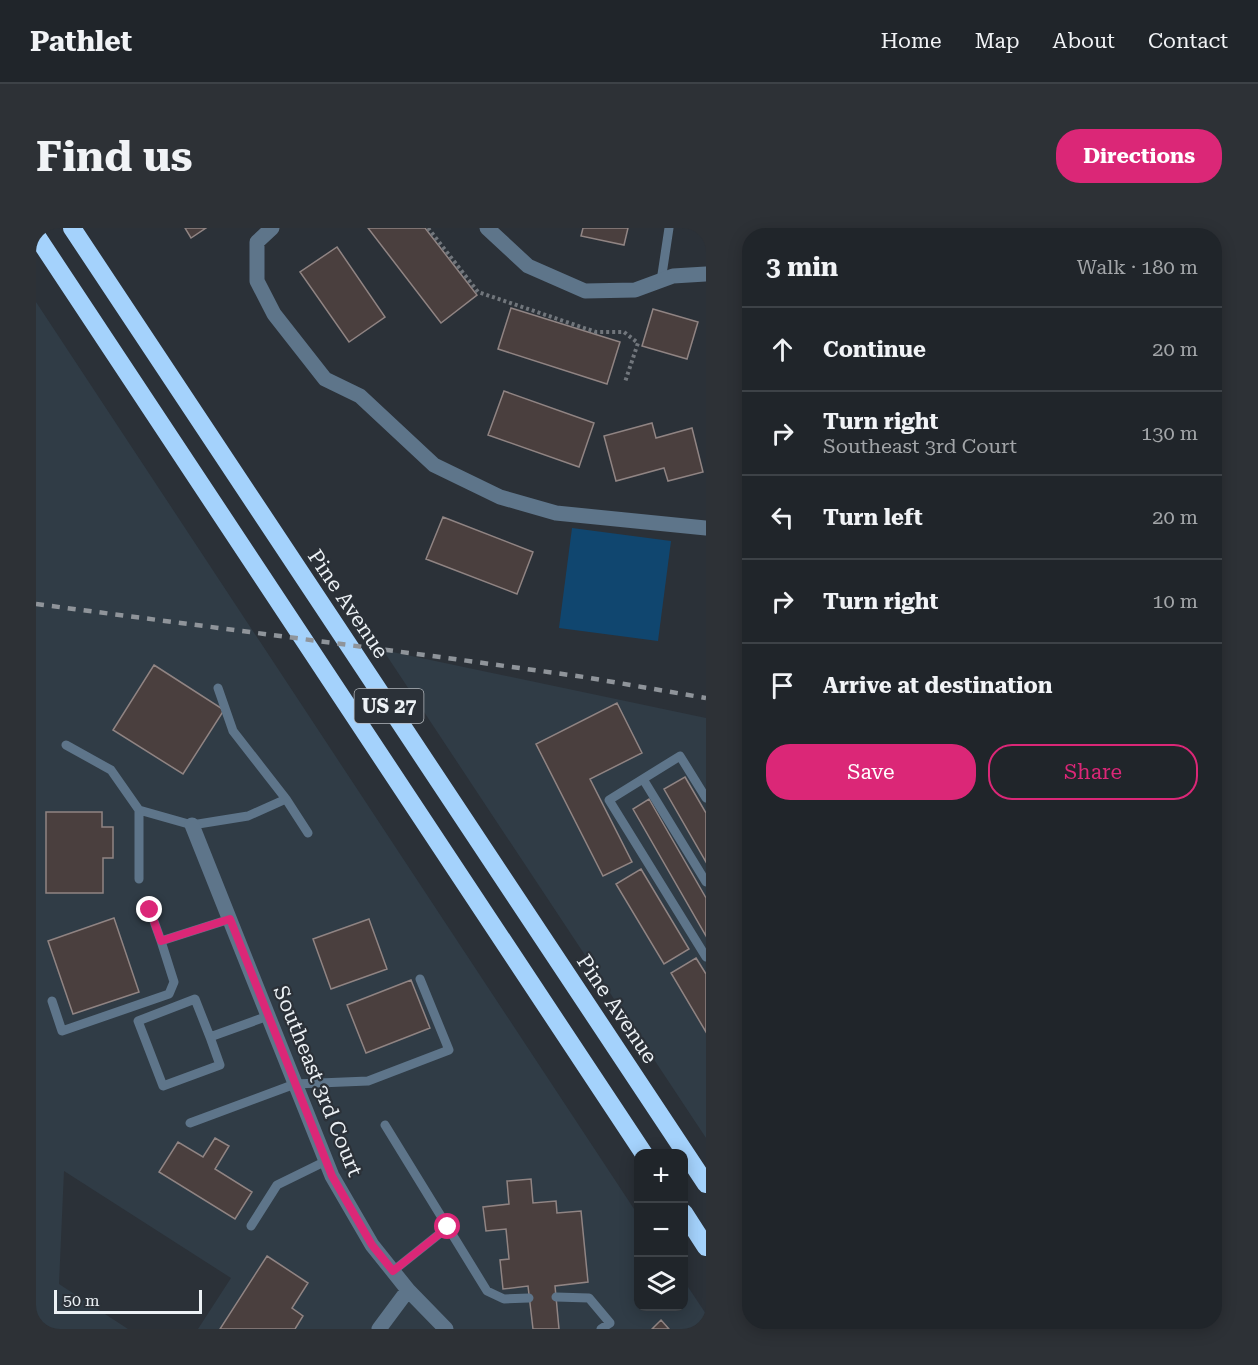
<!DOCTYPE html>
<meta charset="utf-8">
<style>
:root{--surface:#20252a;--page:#2d3136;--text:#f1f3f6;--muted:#a2a5a8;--line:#3d4247;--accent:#db2777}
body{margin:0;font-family:"Roboto Serif",serif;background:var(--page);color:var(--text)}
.controls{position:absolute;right:18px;bottom:18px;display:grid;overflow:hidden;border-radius:12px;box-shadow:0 3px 15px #0003}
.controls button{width:54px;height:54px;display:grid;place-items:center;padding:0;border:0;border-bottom:2px solid var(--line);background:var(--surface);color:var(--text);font:30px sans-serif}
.scale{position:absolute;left:18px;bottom:15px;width:148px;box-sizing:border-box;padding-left:6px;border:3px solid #ecf1f5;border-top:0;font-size:16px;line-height:21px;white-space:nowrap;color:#ecf1f5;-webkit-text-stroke:4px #2b3138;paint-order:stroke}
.stop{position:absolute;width:18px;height:18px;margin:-14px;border:4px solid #db2777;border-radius:50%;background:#fff}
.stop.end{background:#db2777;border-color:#fff;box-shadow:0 2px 6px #0008}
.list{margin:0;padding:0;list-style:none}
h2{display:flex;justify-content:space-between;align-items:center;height:78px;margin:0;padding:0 24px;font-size:26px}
h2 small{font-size:20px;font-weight:400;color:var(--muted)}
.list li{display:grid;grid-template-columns:39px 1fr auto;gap:18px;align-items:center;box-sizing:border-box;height:84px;padding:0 24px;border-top:2px solid var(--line)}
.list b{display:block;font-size:22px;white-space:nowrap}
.list p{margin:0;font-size:20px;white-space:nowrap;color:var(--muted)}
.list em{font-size:20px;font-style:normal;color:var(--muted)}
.actions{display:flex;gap:12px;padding:18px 24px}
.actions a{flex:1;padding:14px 0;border:2px solid var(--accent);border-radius:24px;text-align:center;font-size:21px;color:var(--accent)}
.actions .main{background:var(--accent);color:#fff}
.icon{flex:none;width:33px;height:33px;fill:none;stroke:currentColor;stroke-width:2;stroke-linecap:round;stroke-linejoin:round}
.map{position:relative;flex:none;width:670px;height:1101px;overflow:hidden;border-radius:24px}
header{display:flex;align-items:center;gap:36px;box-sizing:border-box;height:84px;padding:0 30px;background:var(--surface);border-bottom:2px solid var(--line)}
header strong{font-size:28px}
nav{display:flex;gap:33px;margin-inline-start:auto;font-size:21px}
.intro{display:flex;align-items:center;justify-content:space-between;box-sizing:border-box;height:144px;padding:0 36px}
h1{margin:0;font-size:42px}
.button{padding:15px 27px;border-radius:24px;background:var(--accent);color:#fff;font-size:21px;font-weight:700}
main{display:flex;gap:36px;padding:0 36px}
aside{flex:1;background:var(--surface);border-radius:24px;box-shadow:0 3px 15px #0003}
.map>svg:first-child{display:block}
.built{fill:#303c46}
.green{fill:#10466f}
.building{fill:#4a3f3e;stroke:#908483;stroke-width:1.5}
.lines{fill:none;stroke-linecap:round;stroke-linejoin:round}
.path{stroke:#71767c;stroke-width:4;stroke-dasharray:3 3;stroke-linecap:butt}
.lane{stroke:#5e758a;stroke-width:9}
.street{stroke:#5e758a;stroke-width:15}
.highway{stroke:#a4d2fc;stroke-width:18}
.rail{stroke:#8f949a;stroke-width:4.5;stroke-dasharray:8 8;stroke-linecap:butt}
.route{stroke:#db2777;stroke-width:8}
.labels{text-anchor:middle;stroke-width:4.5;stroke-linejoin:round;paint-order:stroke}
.shield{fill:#2b3138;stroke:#b2b7bc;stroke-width:1.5}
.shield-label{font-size:20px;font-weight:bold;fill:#ecf1f5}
.street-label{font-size:21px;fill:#ecf1f5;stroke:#2b3138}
</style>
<header>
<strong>Pathlet</strong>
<nav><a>Home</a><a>Map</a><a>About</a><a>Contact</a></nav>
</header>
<div class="intro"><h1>Find us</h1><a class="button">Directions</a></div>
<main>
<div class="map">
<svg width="670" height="1101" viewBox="0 0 670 1101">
<rect width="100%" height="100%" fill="#2b3138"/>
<path class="built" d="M0 74 602 987V1078H648V1053L670 1086V1101H162L195 1050 28 943 23 1056 92 1101H0Z
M347 422 670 490V910Z"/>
<path class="green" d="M536 300 635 313 622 413 523 400Z"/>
<path class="building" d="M149 0H170L155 10Z
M332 0H389L441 67 405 95Z
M547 0H592L588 17 545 8Z
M301 19 349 89 313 114 264 44Z
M475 80 584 114 571 156 462 121Z
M617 81 662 94 651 131 606 118Z
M468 163 558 195 543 239 452 207Z
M616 195 620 210 656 200 667 244 632 253 628 240 580 253 568 208Z
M407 289 497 324 481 366 390 331Z
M118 437 188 482 147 546 77 502Z
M581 475 606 525 554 551 596 634 567 648 500 516Z
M649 549 670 585V634L628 561Z
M613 571 670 670V708L597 581Z
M10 584H66V599H77V630H67V665H10Z
M605 641 653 721 628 736 580 656Z
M78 690 103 764 37 786 12 713Z
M333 691 351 741 295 761 277 711Z
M660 730 670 746V804L635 745Z
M375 752 394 800 330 825 311 777Z
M179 910 193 918 179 941 216 964 199 991 123 944 142 914 167 929Z
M495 951 497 975 520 973 521 985 545 983 552 1054 519 1058 523 1101H497L492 1058 467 1061 464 1032 473 1031 470 1001 450 1003 447 979 473 976 471 953Z
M231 1028 272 1055 256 1080 267 1088 259 1101H184Z
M625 1092 633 1101H616Z"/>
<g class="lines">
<path class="path" d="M392 0 442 64 560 104H588L602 115 589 154"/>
<path class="lane" d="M625 53 633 0
M182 460 197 503 250 571
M30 517 75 542 103 582 156 597 212 588 250 571 272 605
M607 551 670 654
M670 570 644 528 573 572 670 729
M103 582V651
M114 682 125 713
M16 773 26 803 133 766 138 754 125 713 194 691
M174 809 184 837 127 858 102 793 159 771 174 809 232 788
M154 895 259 856 332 853 413 822 384 751
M349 897 451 1063 468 1071 493 1070
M215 998 241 957 290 933
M357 1043 412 999
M520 1069 553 1070 574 1095 565 1101"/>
<path class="street" d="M236 0 221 14V53L238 86 289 151 324 168 398 237 464 269 520 285 670 300
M451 0 492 38 549 63 599 62 637 48 670 46
M156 597 296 948 336 1017 372 1062 410 1101
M343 1101 372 1062"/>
<path class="highway" d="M36 0 670 956
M0 7 608 926
M648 985 670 1019"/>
<path class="rail" d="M0 376 404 429 548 449 670 470"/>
</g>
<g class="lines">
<path class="route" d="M114 682 125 713 194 691 296 948 336 1017 357 1043 412 999"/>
</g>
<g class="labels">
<rect class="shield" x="318.5" y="461" width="69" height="34" rx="4.5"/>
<g class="shield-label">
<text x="353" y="485">US 27</text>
</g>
<g class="street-label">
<text transform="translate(312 376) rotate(56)" y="7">Pine Avenue</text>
<text transform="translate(581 781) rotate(56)" y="7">Pine Avenue</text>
<text transform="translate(282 853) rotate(68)" y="7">Southeast 3rd Court</text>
</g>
</g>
</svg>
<div class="controls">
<button>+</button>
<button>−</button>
<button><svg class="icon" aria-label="layers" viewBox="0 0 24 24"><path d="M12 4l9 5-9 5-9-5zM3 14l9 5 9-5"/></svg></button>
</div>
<div class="scale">50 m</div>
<div class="stop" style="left:412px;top:999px"></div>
<div class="stop end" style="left:114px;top:682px"></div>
</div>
<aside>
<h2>3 min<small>Walk · 180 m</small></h2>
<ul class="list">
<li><svg class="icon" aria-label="ahead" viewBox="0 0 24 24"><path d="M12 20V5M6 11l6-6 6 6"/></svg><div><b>Continue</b></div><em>20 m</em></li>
<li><svg class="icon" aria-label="right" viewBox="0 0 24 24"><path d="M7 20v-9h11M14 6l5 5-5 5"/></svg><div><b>Turn right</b><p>Southeast 3rd Court</p></div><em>130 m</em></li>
<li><svg class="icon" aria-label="left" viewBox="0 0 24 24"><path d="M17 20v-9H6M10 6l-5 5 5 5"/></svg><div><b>Turn left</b></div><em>20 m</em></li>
<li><svg class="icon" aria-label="right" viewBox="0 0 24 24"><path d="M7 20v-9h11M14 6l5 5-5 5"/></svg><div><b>Turn right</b></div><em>10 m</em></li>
<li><svg class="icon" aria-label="arrive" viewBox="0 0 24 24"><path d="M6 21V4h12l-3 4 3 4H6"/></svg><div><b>Arrive at destination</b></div></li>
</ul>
<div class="actions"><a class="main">Save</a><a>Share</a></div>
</aside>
</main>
